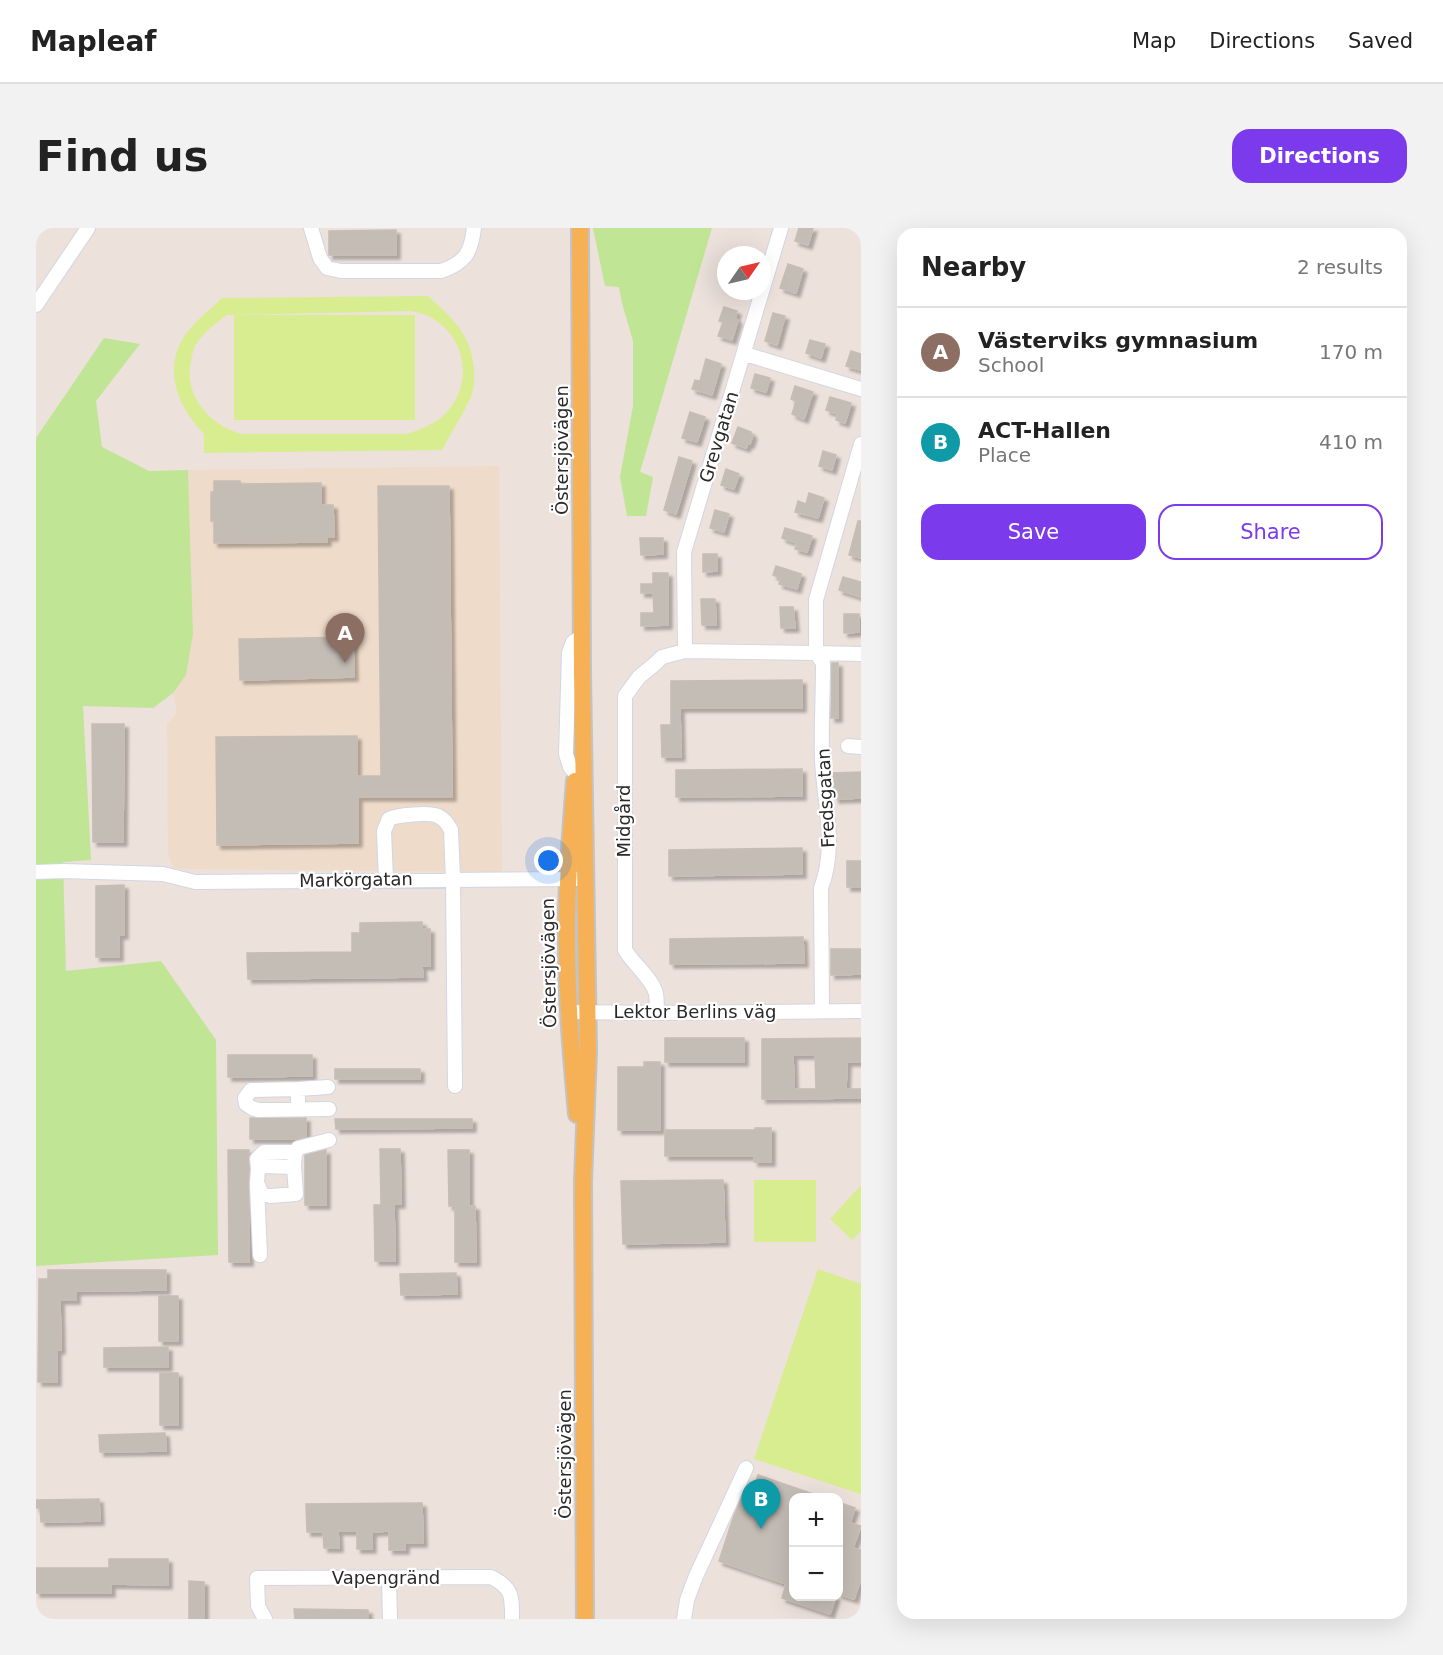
<!DOCTYPE html>
<meta charset="utf-8">
<style>
:root{--surface:#fff;--page:#f2f2f2;--text:#222;--muted:#767676;--line:#e0e0e0;--accent:#7c3aed}
body{margin:0;font-family:"DejaVu Sans",sans-serif;background:var(--page);color:var(--text)}
.controls{position:absolute;right:18px;bottom:18px;display:grid;overflow:hidden;border-radius:12px;box-shadow:0 6px 24px #0002}
.controls button{width:54px;height:54px;display:grid;place-items:center;padding:0;border:0;border-bottom:2px solid var(--line);background:var(--surface);color:var(--text);font:30px sans-serif}
.compass{position:absolute;left:681px;top:18px;width:54px;height:54px;border-radius:50%;background:var(--surface);box-shadow:0 6px 24px #0002;rotate:56deg}
.you{position:absolute;left:513px;top:633px;width:21px;height:21px;margin:-15px;border:4px solid #fff;border-radius:50%;background:#1a73e8;box-shadow:0 0 0 9px #1a73e833}
.badge{display:grid;place-items:center;width:39px;height:39px;border-radius:50%;background:var(--accent);color:#fff;font-size:20px;font-weight:700}
.pin{position:absolute;translate:-50% -50px;filter:drop-shadow(0 2px 3px #0008)}
.pin::after{content:'';position:absolute;top:32px;width:21px;height:18px;background:inherit;clip-path:polygon(0 0,100% 0,50% 100%)}
.list{margin:0;padding:0;list-style:none}
h2{display:flex;justify-content:space-between;align-items:center;height:78px;margin:0;padding:0 24px;font-size:26px}
h2 small{font-size:20px;font-weight:400;color:var(--muted)}
.list li{display:grid;grid-template-columns:39px 1fr auto;gap:18px;align-items:center;box-sizing:border-box;height:90px;padding:0 24px;border-top:2px solid var(--line)}
.list b{display:block;font-size:22px;white-space:nowrap}
.list p{margin:0;font-size:20px;white-space:nowrap;color:var(--muted)}
.list em{font-size:20px;font-style:normal;color:var(--muted)}
.actions{display:flex;gap:12px;padding:18px 24px}
.actions a{flex:1;padding:14px 0;border:2px solid var(--accent);border-radius:18px;text-align:center;font-size:21px;color:var(--accent)}
.actions .main{background:var(--accent);color:#fff}
.map{position:relative;flex:none;width:825px;height:1391px;overflow:hidden;border-radius:18px}
header{display:flex;align-items:center;gap:36px;box-sizing:border-box;height:84px;padding:0 30px;background:var(--surface);border-bottom:2px solid var(--line)}
header strong{font-size:28px}
nav{display:flex;gap:33px;margin-inline-start:auto;font-size:21px}
.intro{display:flex;align-items:center;justify-content:space-between;box-sizing:border-box;height:144px;padding:0 36px}
h1{margin:0;font-size:42px}
.button{padding:15px 27px;border-radius:18px;background:var(--accent);color:#fff;font-size:21px;font-weight:700}
main{display:flex;gap:36px;padding:0 36px}
aside{flex:1;background:var(--surface);border-radius:18px;box-shadow:0 6px 24px #0002}
.map>svg:first-child{display:block}
.education{fill:#efdbc9}
.green{fill:#c0e595}
.pitch{fill:#d8ed90;fill-rule:evenodd}
.building{fill:#c4bdb6;stroke:#c8bdb4;stroke-width:1.5;fill-rule:evenodd;filter:url(#shadow)}
.lines{fill:none;stroke-linecap:round;stroke-linejoin:round}
.minor-casing{stroke:#d0d7e3;stroke-width:16}
.major-casing{stroke:#c3c3c3;stroke-width:20}
.minor{stroke:#fff;stroke-width:14}
.major{stroke:#f6b156;stroke-width:16}
.labels{text-anchor:middle;stroke-width:4.5;stroke-linejoin:round;paint-order:stroke}
.street-label{font-size:18px;fill:#292929;stroke:#fff}
</style>
<header>
<strong>Mapleaf</strong>
<nav><a>Map</a><a>Directions</a><a>Saved</a></nav>
</header>
<div class="intro"><h1>Find us</h1><a class="button">Directions</a></div>
<main>
<div class="map">
<svg width="825" height="1391" viewBox="0 0 825 1391">
<defs>
<filter id="shadow"><feDropShadow dx="4" dy="4" stdDeviation="1.5" flood-color="#0004"/></filter>
</defs>
<rect width="100%" height="100%" fill="#ece1db"/>
<path class="education" d="M463 238 466 644 145 641 137 639 132 626 131 496 141 485 137 465 150 446 157 406 152 242Z"/>
<path class="green" d="M557 0H676L604 244 617 249 610 288H591L584 249 597 178V113L586 75 583 59 569 58Z
M68 110 104 116 60 173 66 219 113 243 152 242 157 406 150 447 137 465 117 480 47 478 55 632 27 634 30 743 125 733 180 812 182 1027 0 1038V210Z"/>
<path class="pitch" d="M392 68C417 91 435 106 438 141 439 152 438 163 433 173 425 190 414 206 406 222L168 225V206C142 179 126 142 149 107 159 93 174 82 186 70ZM375 83C425 91 444 150 409 186 399 196 385 201 372 206H206C175 198 147 168 155 134 156 128 157 121 160 116 168 104 180 95 191 87Z
M198 87H379V192H198Z
M718 952H780V1014H718Z
M825 957V1003L816 1012 794 991Z
M782 1041 825 1056V1266L718 1231Z"/>
<path class="building" d="M763 0H777L772 17 759 13Z
M360 2V27H293V3Z
M752 36 767 41 760 65 744 60Z
M688 79 701 83 699 91 702 92 696 112 682 108 687 94 683 93Z
M737 85 749 88 741 117 729 113Z
M774 112 789 116 785 130 770 125Z
M815 123 825 126V142L810 138Z
M670 131 685 136 676 167 656 161 659 152 664 153Z
M719 146 734 150 730 164 715 160Z
M759 158 777 164 768 191 756 186 760 173 755 171Z
M794 169 815 175 809 195 800 192 802 186 790 182Z
M654 184 669 189 661 214 646 210Z
M702 199 715 204V206L717 207 714 216 712 215 710 220 696 215Z
M787 223 800 227 796 242 783 238Z
M643 229 656 233 640 286 628 282Z
M690 241 703 246 698 261 685 257Z
M178 253H204L205 256 285 255V277H297L298 309H291V314L178 315V293H175V264H178Z
M342 258H413L416 569H322V615L181 617 180 509 321 508V548H345Z
M773 265 788 270 782 290 759 284 762 273 770 276Z
M679 282 693 286 688 304 674 300Z
M822 293H825V330L813 327Z
M749 300 776 308 771 324 759 321 761 315 746 310Z
M604 310H627V326L605 327Z
M667 326H681V343L667 344Z
M740 338 765 346 761 361 743 356 745 350 737 347Z
M617 345H632V397L605 398V385H618L617 365H605V356H617Z
M807 349 825 354V369L803 362Z
M665 371H679L680 397H666Z
M744 379H757L759 400H745Z
M808 386H823V404L808 405Z
M317 409 318 449 204 452 203 411Z
M796 435H802V490H795Z
M766 452V480H644L645 529H626L625 497H635V453Z
M56 496H88L87 614H57Z
M766 541V568L640 569V542Z
M825 544V570L799 571 797 545Z
M766 620V646L633 648V622Z
M811 633H825V659H811Z
M88 657V707H83V729H60V658Z
M386 694V701H394V738H386L387 749 212 751 211 725 316 724V705H324V695Z
M767 709 768 735 634 736V711Z
M795 721H825V746L795 747Z
M629 810H708V834H629Z
M825 810V834H811L810 861H825V870L726 871V811ZM757 827H779L780 861H758Z
M192 827H276V848L192 849Z
M608 834H624V902H582V839H608Z
M299 841H384V851H299Z
M214 890H270V909L262 911H214Z
M299 891H436V900L300 901Z
M719 900H735V934H718V928H629V902H719Z
M344 921H364L365 976H358L359 1033H339L338 977H345Z
M192 922H213V1034H193Z
M290 922V977H269V927Z
M412 922H433V978H439L440 1034H419V978H413Z
M687 952 689 1014 587 1016 585 953Z
M12 1042H130V1062L40 1063V1072H24L25 1122H21V1154H2L3 1051H12Z
M420 1045 421 1066 365 1067 364 1046Z
M123 1068H142V1113H123Z
M132 1119V1139H68V1120Z
M124 1145H142V1197H124Z
M129 1205 130 1223 64 1224 63 1207Z
M722 1247 783 1268V1269H758V1368H800L794 1386 746 1370 750 1356 683 1333 698 1287 710 1261 717 1263Z
M63 1271 64 1293 5 1294 4 1280H0V1272Z
M802 1274 819 1280 814 1295 825 1298 817 1320 825 1322V1351L818 1371 802 1366Z
M386 1275 387 1315H369V1322H353V1303L336 1304V1321H321V1303H302L303 1320H288L287 1304H271L270 1276Z
M73 1331H132V1357L75 1356V1365H0V1340H73Z
M153 1353 168 1354V1391H153Z
M258 1381 332 1382V1391H259Z"/>
<g class="lines">
<defs>
<path id="minor" d="M275 0 284 30 291 40 305 43H405C429 35 435 25 438 0
M0 77 52 0
M709 126 825 161
M649 423 648 324 745 0
M780 425 787 435C787 467 785 500 786 532 788 575 801 619 785 660L786 783
M780 425 825 426
M812 518 825 519
M539 545 534 539 530 526 533 425 537 414 546 408
M0 644 27 643 127 646 159 654 543 651
M350 652 348 603 353 591C361 587 393 584 402 588 408 591 412 596 415 602L417 651 419 858
M532 784 620 785 825 783
M620 785C621 779 621 772 620 766 617 751 597 736 589 722V468L603 449 620 435 626 429 649 423 780 425V372L825 216
M262 861 292 859
M262 881V861L215 862 209 870 210 876 216 880 222 882 293 881
M258 939 226 938 222 941 221 955 226 966 235 968 260 966 258 939V938L259 926 262 920 293 912
M222 941 221 931 228 924H260
M221 958 224 1027
M353 1351 354 1391
M229 1391 222 1378 221 1350 455 1349C477 1360 476 1369 476 1391
M648 1391 651 1372 660 1348 710 1240"/>
<path id="major" d="M544 0 546 445 552 823 547 953 549 1391
M539 553C535 607 530 662 531 717 531 774 536 830 541 886"/>
</defs>
<use href="#minor" class="minor-casing"/>
<use href="#major" class="major-casing"/>
<use href="#minor" class="minor"/>
<use href="#major" class="major"/>
</g>
<g class="labels">
<g class="street-label">
<text transform="translate(683 209) rotate(-73)" y="6">Grevgatan</text>
<text transform="translate(526 222) rotate(-90)" y="6">Östersjövägen</text>
<text transform="translate(790 570) rotate(-93)" y="6">Fredsgatan</text>
<text transform="translate(588 593) rotate(-90)" y="6">Midgård</text>
<text transform="translate(320 652) rotate(-1)" y="6">Markörgatan</text>
<text transform="translate(513 735) rotate(-91)" y="6">Östersjövägen</text>
<text x="659" y="790">Lektor Berlins väg</text>
<text transform="translate(529 1226) rotate(-90)" y="6">Östersjövägen</text>
<text x="350" y="1356">Vapengränd</text>
</g>
</g>
</svg>
<div class="controls">
<button>+</button>
<button>−</button>
</div>
<svg class="compass" viewBox="-18 -18 36 36"><path d="M0-13l5 13h-10z" fill="#e53935"/><path d="M0 13l5-13h-10z" fill="#767676"/></svg>
<div class="you"></div>
<div class="pin badge" style="left:309px;top:435px;background:#8d6e63">A</div>
<div class="pin badge" style="left:725px;top:1301px;background:#0f9aa8">B</div>
</div>
<aside>
<h2>Nearby<small>2 results</small></h2>
<ul class="list">
<li><span class="badge" style="background:#8d6e63">A</span><div><b>Västerviks gymnasium</b><p>School</p></div><em>170 m</em></li>
<li><span class="badge" style="background:#0f9aa8">B</span><div><b>ACT-Hallen</b><p>Place</p></div><em>410 m</em></li>
</ul>
<div class="actions"><a class="main">Save</a><a>Share</a></div>
</aside>
</main>
